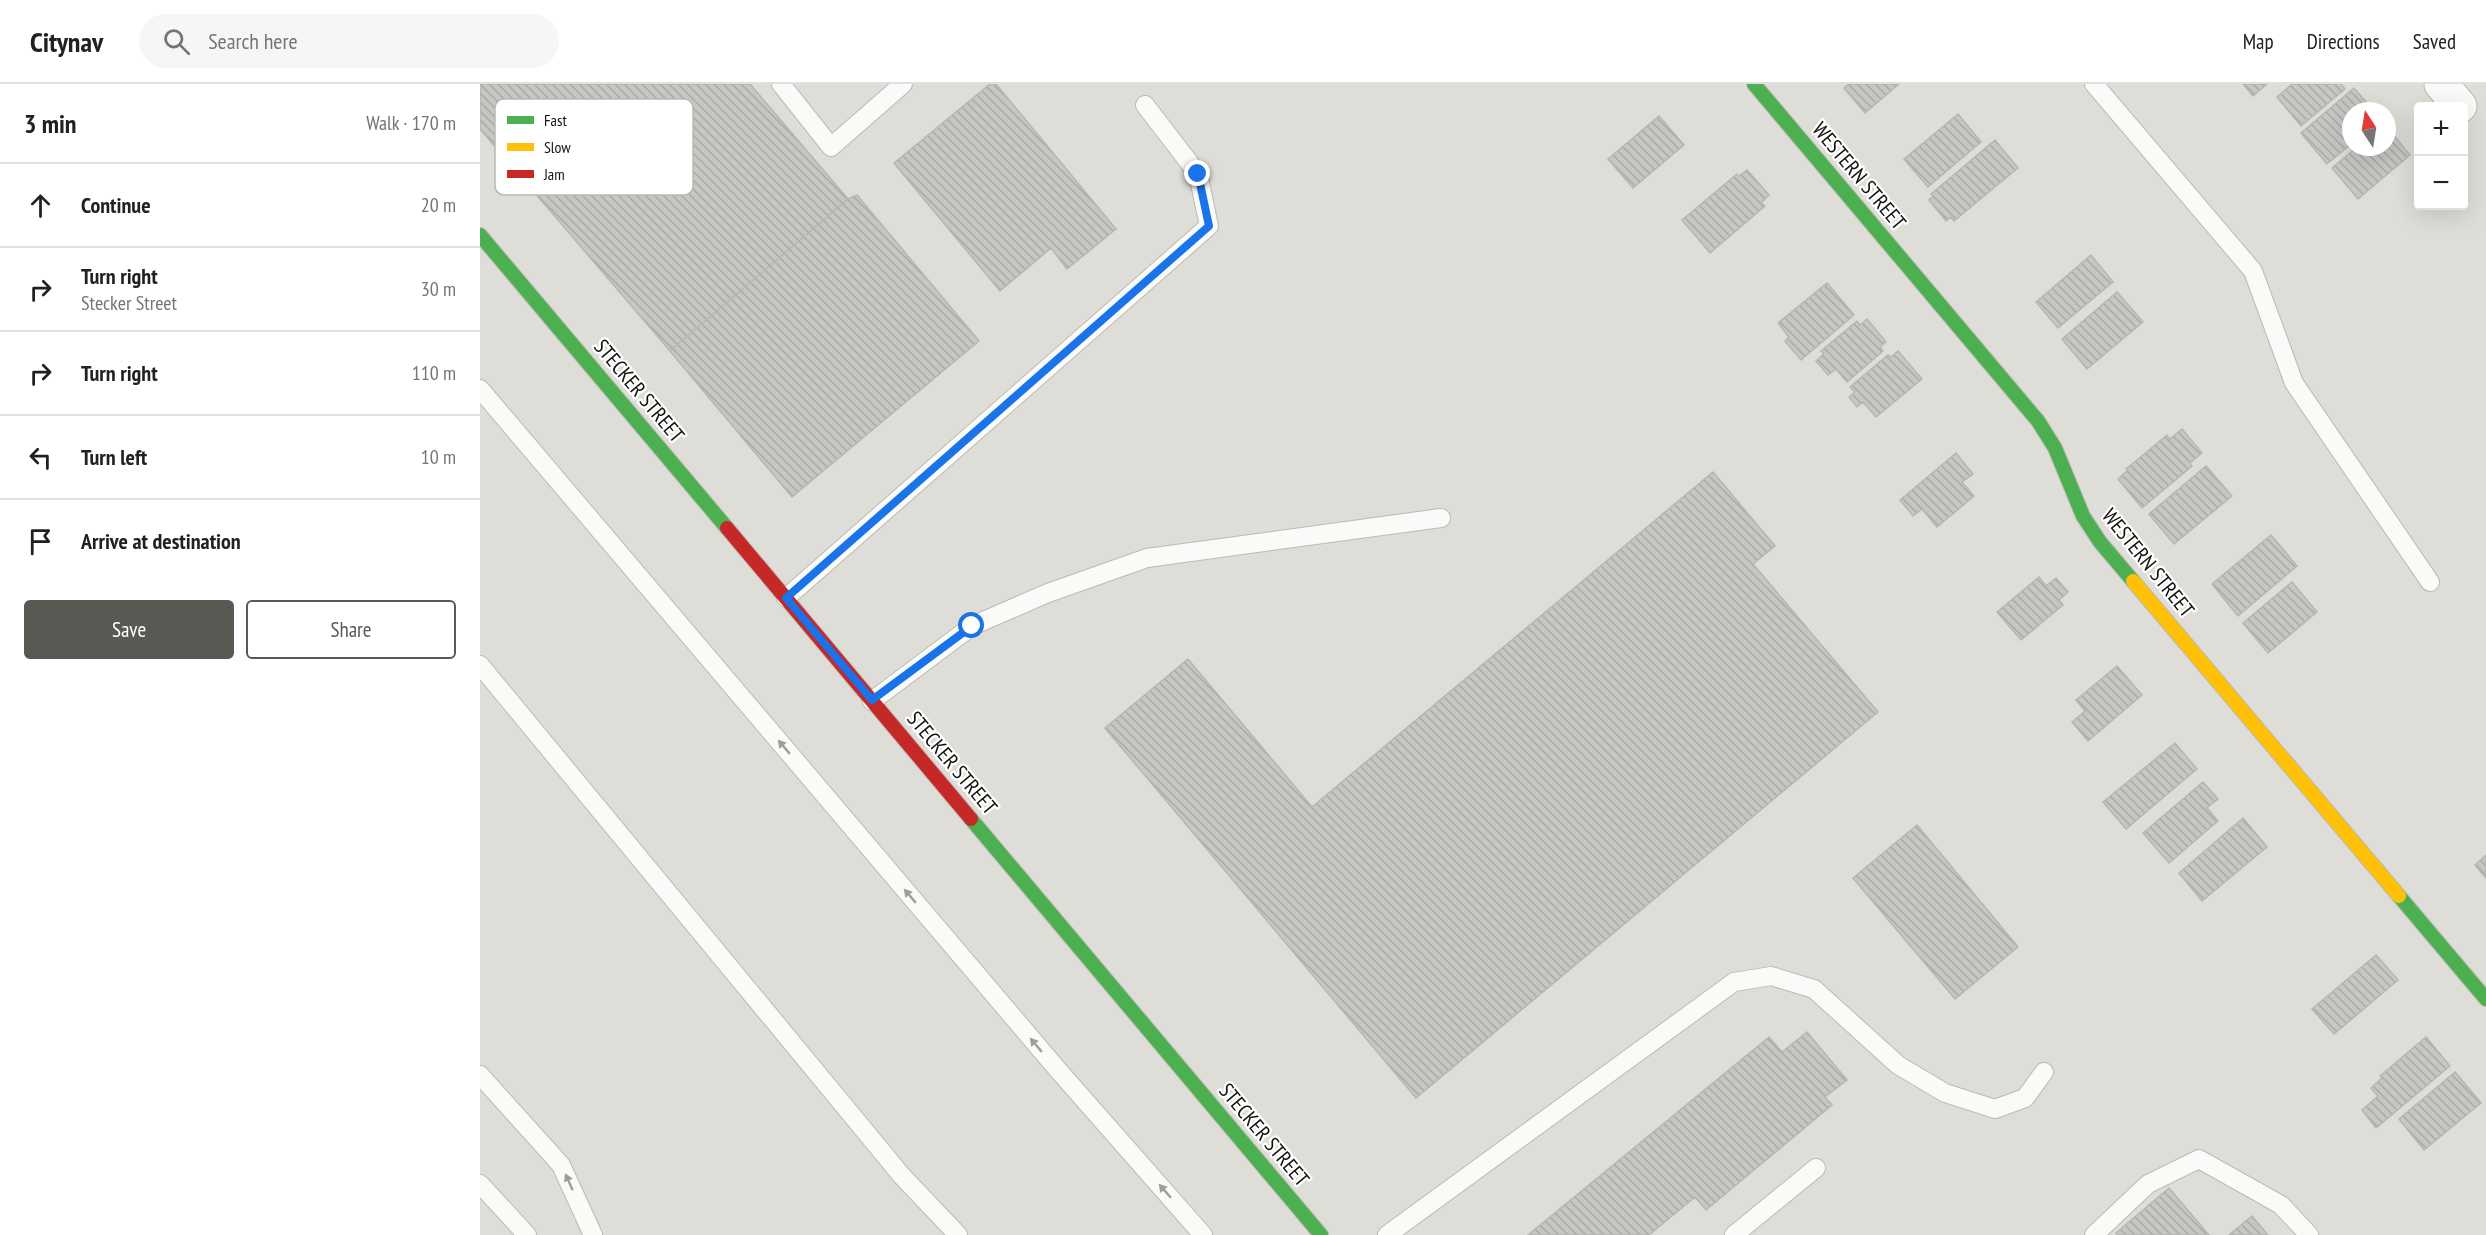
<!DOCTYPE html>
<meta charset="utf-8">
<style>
:root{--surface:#fff;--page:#f6f6f6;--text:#202124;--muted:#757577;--line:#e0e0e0;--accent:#595954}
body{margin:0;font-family:"PT Sans Narrow",sans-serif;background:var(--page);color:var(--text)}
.controls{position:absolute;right:18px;top:18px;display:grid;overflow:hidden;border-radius:6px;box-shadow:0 6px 24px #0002}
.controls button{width:54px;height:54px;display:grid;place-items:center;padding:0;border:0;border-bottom:2px solid var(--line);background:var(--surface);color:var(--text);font:30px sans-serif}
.compass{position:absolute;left:1862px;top:18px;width:54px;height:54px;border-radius:50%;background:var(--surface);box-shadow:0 6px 24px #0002;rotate:348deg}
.stop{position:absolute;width:18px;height:18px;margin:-14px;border:4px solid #1a73e8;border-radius:50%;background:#fff}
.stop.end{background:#1a73e8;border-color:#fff;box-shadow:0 2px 6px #0008}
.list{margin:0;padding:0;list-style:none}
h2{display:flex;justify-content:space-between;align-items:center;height:78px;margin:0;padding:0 24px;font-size:26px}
h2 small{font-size:20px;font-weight:400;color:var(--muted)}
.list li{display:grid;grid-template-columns:39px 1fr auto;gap:18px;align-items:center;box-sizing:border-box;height:84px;padding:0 24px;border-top:2px solid var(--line)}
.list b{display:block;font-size:22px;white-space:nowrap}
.list p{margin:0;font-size:20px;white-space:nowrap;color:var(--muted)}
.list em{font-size:20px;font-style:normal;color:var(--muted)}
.actions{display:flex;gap:12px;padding:18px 24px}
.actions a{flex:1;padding:14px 0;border:2px solid var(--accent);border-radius:6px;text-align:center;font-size:21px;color:var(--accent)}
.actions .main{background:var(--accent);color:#fff}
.icon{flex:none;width:33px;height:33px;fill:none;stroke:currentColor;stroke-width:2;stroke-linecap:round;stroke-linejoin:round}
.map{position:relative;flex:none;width:2006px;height:1151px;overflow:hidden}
header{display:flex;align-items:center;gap:36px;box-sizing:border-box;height:84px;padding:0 30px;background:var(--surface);border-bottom:2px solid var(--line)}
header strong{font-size:28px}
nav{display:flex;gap:33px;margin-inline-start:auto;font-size:21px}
.search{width:420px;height:54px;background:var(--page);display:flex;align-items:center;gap:15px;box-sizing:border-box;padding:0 21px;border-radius:33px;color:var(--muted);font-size:22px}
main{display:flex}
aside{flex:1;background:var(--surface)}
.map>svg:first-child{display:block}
.building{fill:url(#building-back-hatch);stroke:#b7b6b2;stroke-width:1.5}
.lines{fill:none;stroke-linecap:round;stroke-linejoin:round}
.lane-casing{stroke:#bbbab5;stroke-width:20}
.street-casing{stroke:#bbbab5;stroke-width:35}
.fast-casing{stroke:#bbbab5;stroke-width:16}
.slow-casing{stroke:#bbbab5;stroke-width:16}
.jam-casing{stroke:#bbbab5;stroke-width:16}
.lane{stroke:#fafaf9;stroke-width:18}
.street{stroke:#fafaf9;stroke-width:33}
.fast{stroke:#4caf50;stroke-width:14}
.slow{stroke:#ffc107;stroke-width:14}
.jam{stroke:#c62828;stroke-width:14}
.oneway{fill:#9d9d9b}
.route{stroke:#1a73e8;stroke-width:8}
.labels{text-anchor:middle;stroke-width:4.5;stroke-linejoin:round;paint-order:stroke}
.street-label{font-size:21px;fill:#12120e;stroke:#fff}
.key{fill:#fff;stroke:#b8b8b7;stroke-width:1.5}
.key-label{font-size:16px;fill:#12120e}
</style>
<header>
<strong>Citynav</strong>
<div class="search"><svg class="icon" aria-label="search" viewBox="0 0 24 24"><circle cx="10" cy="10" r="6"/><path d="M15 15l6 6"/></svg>Search here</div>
<nav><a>Map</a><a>Directions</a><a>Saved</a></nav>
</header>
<main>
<aside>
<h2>3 min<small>Walk · 170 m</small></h2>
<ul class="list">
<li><svg class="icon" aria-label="ahead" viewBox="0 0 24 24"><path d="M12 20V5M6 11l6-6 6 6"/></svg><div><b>Continue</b></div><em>20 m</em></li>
<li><svg class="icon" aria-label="right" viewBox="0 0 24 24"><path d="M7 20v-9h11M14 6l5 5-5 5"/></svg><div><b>Turn right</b><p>Stecker Street</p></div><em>30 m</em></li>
<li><svg class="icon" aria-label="right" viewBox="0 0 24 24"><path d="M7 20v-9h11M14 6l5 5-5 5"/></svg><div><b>Turn right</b></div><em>110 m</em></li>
<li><svg class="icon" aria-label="left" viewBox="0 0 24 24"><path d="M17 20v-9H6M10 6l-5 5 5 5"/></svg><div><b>Turn left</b></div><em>10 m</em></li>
<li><svg class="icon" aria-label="arrive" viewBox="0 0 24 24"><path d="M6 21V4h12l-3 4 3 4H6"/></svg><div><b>Arrive at destination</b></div></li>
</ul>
<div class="actions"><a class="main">Save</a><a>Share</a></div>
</aside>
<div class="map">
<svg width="2006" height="1151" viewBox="0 0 2006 1151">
<defs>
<pattern id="building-back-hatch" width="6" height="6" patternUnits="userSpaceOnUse" patternTransform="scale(1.5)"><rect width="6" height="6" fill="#c6c6c2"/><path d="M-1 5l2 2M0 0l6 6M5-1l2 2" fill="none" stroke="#a9a9a6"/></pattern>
</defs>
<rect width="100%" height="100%" fill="#deddd7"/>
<path class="building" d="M0 0H270L368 115 190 267 0 45Z
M510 0H516L636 145 587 185 571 164 520 207 414 79Z
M1369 0H1419L1385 29 1364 4Z
M1763 0H1787L1773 12Z
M1812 0H1861L1865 5 1821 42 1797 13Z
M1874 4 1894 27H1871V60L1847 80 1821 49Z
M1478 30 1501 58 1448 103 1424 75Z
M1179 32 1204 61 1153 104 1128 75Z
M1907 43 1930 71 1878 115 1852 84 1877 63H1907Z
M1515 56 1538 84 1474 137 1471 133 1466 137 1449 116 1453 112 1451 110Z
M1267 86 1289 111 1281 119 1285 122 1230 169 1202 136 1257 90 1259 92Z
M377 111 499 257 312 413 190 267 368 115Z
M1611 171 1633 198 1578 244 1556 218Z
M1347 199 1374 231 1321 276 1305 257 1309 253 1298 239Z
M1637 208 1663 238 1607 285 1582 255Z
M1387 235 1406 258 1400 263 1403 267 1367 298 1356 285 1348 291 1336 277 1344 270 1341 267 1377 237 1380 241Z
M1418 267 1442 295 1396 333 1383 318 1377 323 1369 313 1375 308 1370 303 1408 271 1411 273Z
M1702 345 1722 369 1710 379 1712 382 1662 424 1638 395 1648 386 1646 385 1687 351 1690 355Z
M1476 369 1493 390 1482 398 1494 412 1457 443 1442 425 1433 432 1420 416Z
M1726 382 1752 412 1694 460 1669 430Z
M1233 388 1295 462 1273 480 1398 628 936 1014 625 644 708 575 832 723Z
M1791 451 1817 482 1758 532 1732 500Z
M1559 493 1566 502 1576 494 1588 508 1579 516 1583 521 1541 556 1517 528Z
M1812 498 1837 528 1788 569 1763 539Z
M1637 582 1662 611 1608 657 1592 638 1605 627 1596 616Z
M1695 659 1717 685 1646 745 1623 718Z
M1723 698 1738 715 1727 724 1738 737 1689 779 1663 749Z
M1763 734 1787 763 1722 817 1699 789Z
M1437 741 1538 863 1475 915 1373 794Z
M2006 771V794L1995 781Z
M1896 871 1918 896 1854 950 1832 925Z
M1327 948 1367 996 1345 1013 1352 1021 1226 1126 1215 1113 1169 1151H1048L1289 953 1302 968Z
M1946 953 1970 982 1896 1044 1882 1026 1898 1012 1891 1004 1902 994 1900 992Z
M1975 988 2001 1019 1944 1066 1919 1035Z
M1689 1104 1729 1151H1638L1636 1149Z
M1772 1132 1788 1151H1749Z"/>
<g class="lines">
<defs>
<path id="lane" d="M301 0 351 63 423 0
M1614 0 1773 187 1814 299 1950 498
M0 305 578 986 723 1151
M306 514 729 142 718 90 665 21
M0 581 422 1092 478 1151
M392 617 492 542 568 509 667 474 961 434
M0 991 81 1081 113 1151
M0 1100 47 1151
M907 1151 1254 898 1291 892 1334 905 1418 981 1465 1009 1515 1025 1545 1014 1564 988
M1254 1151 1336 1084
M1614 1151 1668 1100 1719 1075 1801 1121 1829 1151"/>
<path id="street" d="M1961 0 1980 22"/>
<path id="fast" d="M1274 0 1558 337 1575 364 1603 432 1620 458 1653 497
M0 151 247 444
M491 735 841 1151
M1919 812 2006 915"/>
<path id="slow" d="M1653 497 1919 812"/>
<path id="jam" d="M247 444 491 735"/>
</defs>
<use href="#lane" class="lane-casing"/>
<use href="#street" class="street-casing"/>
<use href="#fast" class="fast-casing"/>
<use href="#slow" class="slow-casing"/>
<use href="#jam" class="jam-casing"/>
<use href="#lane" class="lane"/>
<use href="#street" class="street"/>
<use href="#fast" class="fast"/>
<use href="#slow" class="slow"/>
<use href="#jam" class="jam"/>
</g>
<defs><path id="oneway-solid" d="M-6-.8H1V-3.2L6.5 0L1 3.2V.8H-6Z" transform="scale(1.5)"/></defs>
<g class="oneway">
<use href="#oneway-solid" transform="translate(304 663) rotate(-130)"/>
<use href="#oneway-solid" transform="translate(430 812) rotate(-130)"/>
<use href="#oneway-solid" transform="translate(556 961) rotate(-130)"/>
<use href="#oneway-solid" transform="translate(89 1098) rotate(-114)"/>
<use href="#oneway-solid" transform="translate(685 1107) rotate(-131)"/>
</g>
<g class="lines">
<path class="route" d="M492 542 392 616 306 514 729 142 718 90"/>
</g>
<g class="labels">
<g class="street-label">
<text transform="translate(1379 92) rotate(50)" y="7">WESTERN STREET</text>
<text transform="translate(159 307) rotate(50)" y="7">STECKER STREET</text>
<text transform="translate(1668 479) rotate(51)" y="7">WESTERN STREET</text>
<text transform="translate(472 679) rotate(50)" y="7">STECKER STREET</text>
<text transform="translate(784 1051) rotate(50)" y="7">STECKER STREET</text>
</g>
</g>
<rect x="15" y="15" width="198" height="96" rx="9" class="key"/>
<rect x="27" y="32" width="27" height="8" fill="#4caf50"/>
<rect x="27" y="59" width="27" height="8" fill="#ffc107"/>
<rect x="27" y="86" width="27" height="8" fill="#c62828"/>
<g class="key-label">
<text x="64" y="42">Fast</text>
<text x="64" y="69">Slow</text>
<text x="64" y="96">Jam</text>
</g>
</svg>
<div class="controls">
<button>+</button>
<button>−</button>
</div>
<svg class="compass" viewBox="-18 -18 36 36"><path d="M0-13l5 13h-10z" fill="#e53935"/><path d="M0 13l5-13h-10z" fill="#757577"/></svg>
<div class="stop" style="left:492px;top:542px"></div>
<div class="stop end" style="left:718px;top:90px"></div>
</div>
</main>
